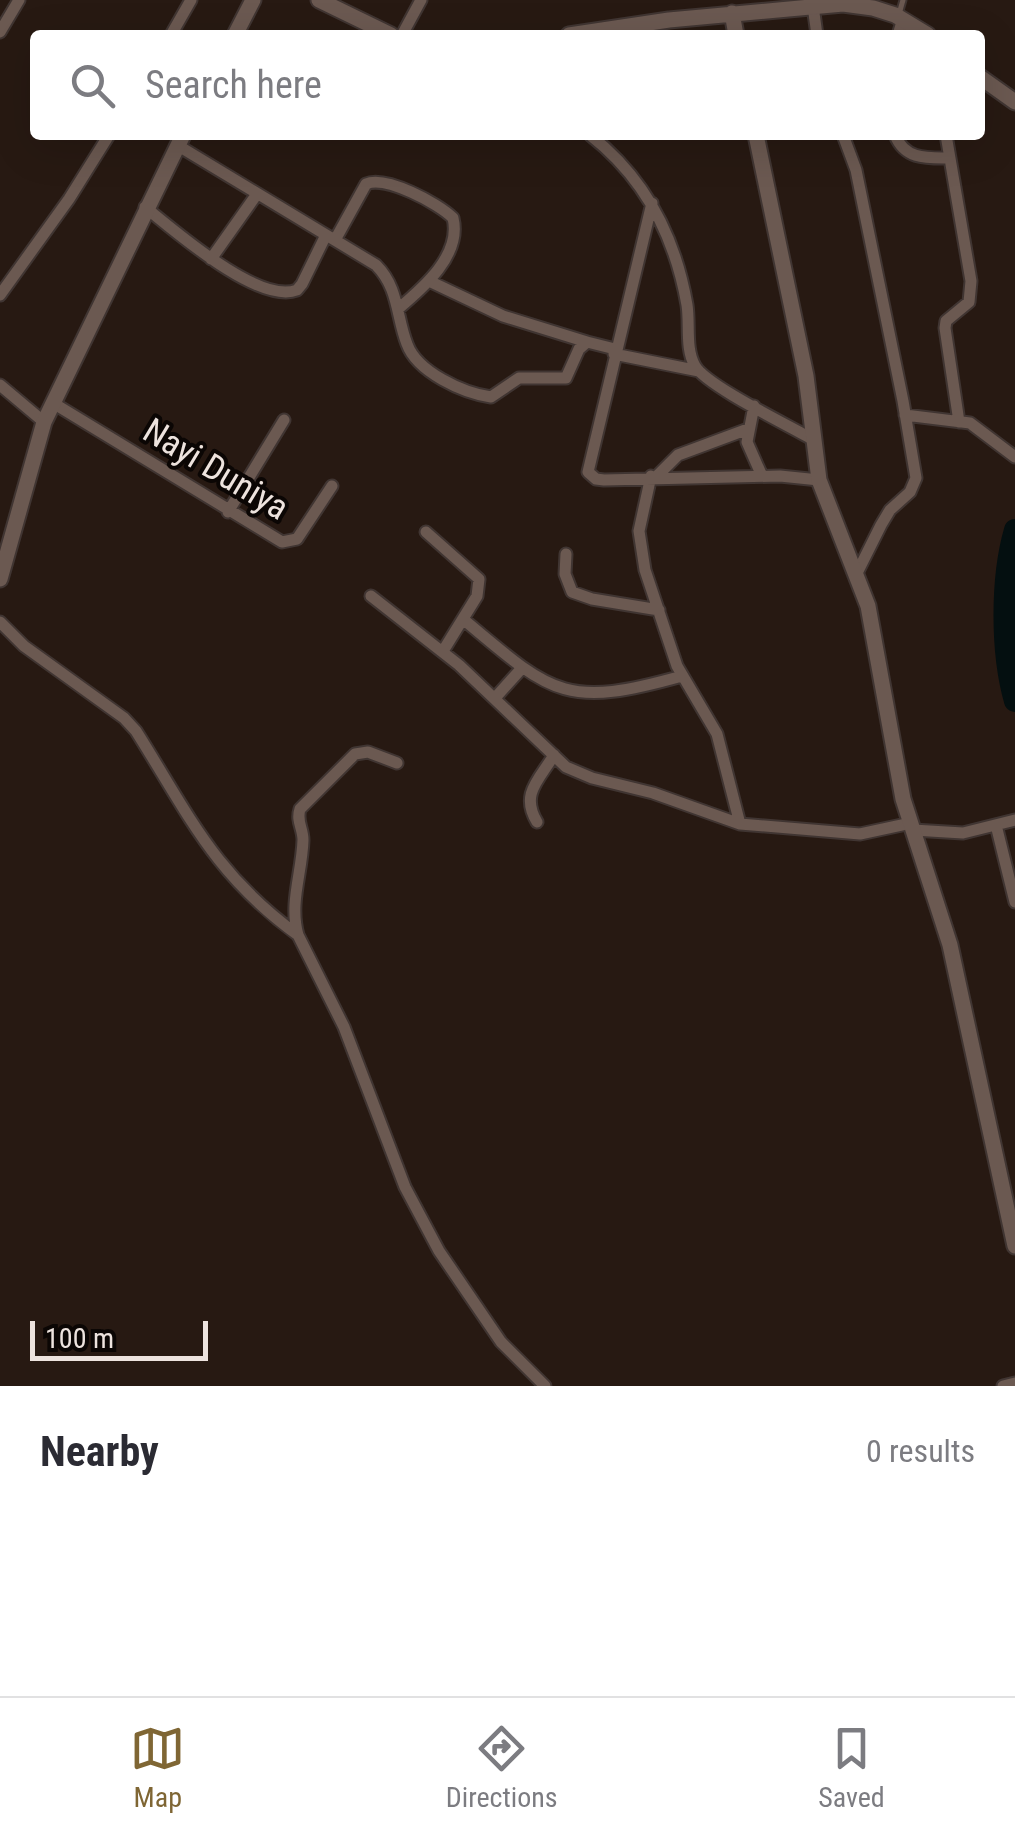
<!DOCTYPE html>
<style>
:root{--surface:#fff;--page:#f2f2f3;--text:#2b2b33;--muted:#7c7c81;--line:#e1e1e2;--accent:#7f6634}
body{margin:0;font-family:"Roboto Condensed",sans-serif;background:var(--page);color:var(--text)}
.scale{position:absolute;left:30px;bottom:25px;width:178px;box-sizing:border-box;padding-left:10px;border:5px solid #ede3de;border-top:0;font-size:28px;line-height:35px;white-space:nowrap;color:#ede3de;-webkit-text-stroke:8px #0b0604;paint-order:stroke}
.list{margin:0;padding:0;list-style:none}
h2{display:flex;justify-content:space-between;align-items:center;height:130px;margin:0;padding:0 40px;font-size:42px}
h2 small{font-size:32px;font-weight:400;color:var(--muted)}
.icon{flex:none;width:55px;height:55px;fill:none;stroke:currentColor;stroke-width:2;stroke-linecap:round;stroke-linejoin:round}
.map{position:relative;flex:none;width:1015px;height:1386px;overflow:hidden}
.search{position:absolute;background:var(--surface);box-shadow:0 10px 40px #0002;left:30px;right:30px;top:30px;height:110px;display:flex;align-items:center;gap:25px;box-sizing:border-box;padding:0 35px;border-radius:10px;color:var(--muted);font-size:38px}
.sheet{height:310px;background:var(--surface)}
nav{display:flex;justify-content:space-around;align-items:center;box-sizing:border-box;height:140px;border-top:2px solid var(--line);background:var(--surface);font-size:28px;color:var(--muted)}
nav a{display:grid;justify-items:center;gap:5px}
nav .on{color:var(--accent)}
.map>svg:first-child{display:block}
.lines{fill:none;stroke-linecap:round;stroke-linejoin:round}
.river{stroke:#040f10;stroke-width:22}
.lane-casing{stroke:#403532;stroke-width:9}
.street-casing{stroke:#403532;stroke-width:15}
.secondary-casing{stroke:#403532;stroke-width:19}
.lane{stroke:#6b5951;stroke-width:5}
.street{stroke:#6b5951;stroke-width:11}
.secondary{stroke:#6b5951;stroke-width:15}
.labels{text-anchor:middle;stroke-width:8;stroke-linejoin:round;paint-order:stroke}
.street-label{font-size:35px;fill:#ede3de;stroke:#0b0604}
</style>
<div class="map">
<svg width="1015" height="1386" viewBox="0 0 1015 1386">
<rect width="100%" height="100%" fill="#271912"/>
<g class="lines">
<path class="river" d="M1015 530C1001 578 1001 652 1015 701"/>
<defs>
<path id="lane" d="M899 14 903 0"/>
<path id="street" d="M813 6 817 35
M0 32 19 0
M171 35 191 0
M402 35 421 0
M898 35 903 19
M590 135C645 178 675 236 687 305 690 324 685 349 695 366 707 386 788 425 812 439
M843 135 856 170 903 401 916 478 910 492 890 510 881 525 856 575
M895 135C905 160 927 158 950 158
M946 135 971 281 969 302 946 321 945 328 959 422
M177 145 376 265C399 288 396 316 407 344 417 372 463 393 491 397L519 378H566L579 349 587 342 615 349
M652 203 588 472 596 479 604 480 780 476 819 480
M145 207C175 231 259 305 297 290L302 284 326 235
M335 240 366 184C385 175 438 203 453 218 462 255 423 288 398 309
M211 259 257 194
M429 281 503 316 587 342
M0 295 69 199 109 135
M614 354 699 371
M0 385 44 422
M53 403 282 542 297 539 332 486
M754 406 747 442 762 476
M905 415 970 423 1015 457
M651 476 639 531 645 570 677 666 717 734 740 824
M656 477 678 455 748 429
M228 512 284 420
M426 532 479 579 477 596 443 651
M566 554 565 574 572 592 592 599 659 610
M371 596 459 665 566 767 592 778 653 793 740 824 860 834 911 823
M463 619C552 694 565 709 682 676
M0 622 24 646 124 718 136 731C189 815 214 874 298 935
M495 698 522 668
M397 763 368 752 355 754 300 809C296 821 303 828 303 840 302 873 289 903 298 935L344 1027 405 1187 439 1251 501 1342 545 1386
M537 822C520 794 539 780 554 755
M996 825 1015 902
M913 830 963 833 1015 820
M1003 1386 1015 1383"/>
<path id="secondary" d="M319 0 391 35
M732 13 736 35
M235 35 253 0
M569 35 669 20 843 4 873 8 895 15 928 35
M980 77 1015 102
M756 135 806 376 819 480 868 606 903 799 950 945 1015 1246
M0 579 44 422 183 135"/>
</defs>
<use href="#lane" class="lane-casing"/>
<use href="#street" class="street-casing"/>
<use href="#secondary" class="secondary-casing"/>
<use href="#lane" class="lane"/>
<use href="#street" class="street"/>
<use href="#secondary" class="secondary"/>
</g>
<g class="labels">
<g class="street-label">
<text transform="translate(216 469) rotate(31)" y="12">Nayi Duniya</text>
</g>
</g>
</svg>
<div class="scale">100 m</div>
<div class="search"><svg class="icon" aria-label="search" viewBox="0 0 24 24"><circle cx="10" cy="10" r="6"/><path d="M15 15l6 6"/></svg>Search here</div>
</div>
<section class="sheet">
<h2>Nearby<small>0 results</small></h2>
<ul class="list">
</ul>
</section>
<nav>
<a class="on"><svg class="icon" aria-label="map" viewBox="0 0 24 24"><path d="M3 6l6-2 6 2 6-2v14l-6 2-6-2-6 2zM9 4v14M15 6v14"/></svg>Map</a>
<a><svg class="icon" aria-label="directions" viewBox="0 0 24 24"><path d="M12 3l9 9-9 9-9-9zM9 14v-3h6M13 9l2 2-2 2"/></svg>Directions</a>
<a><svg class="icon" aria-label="saved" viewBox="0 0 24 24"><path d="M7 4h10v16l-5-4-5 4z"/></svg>Saved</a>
</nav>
